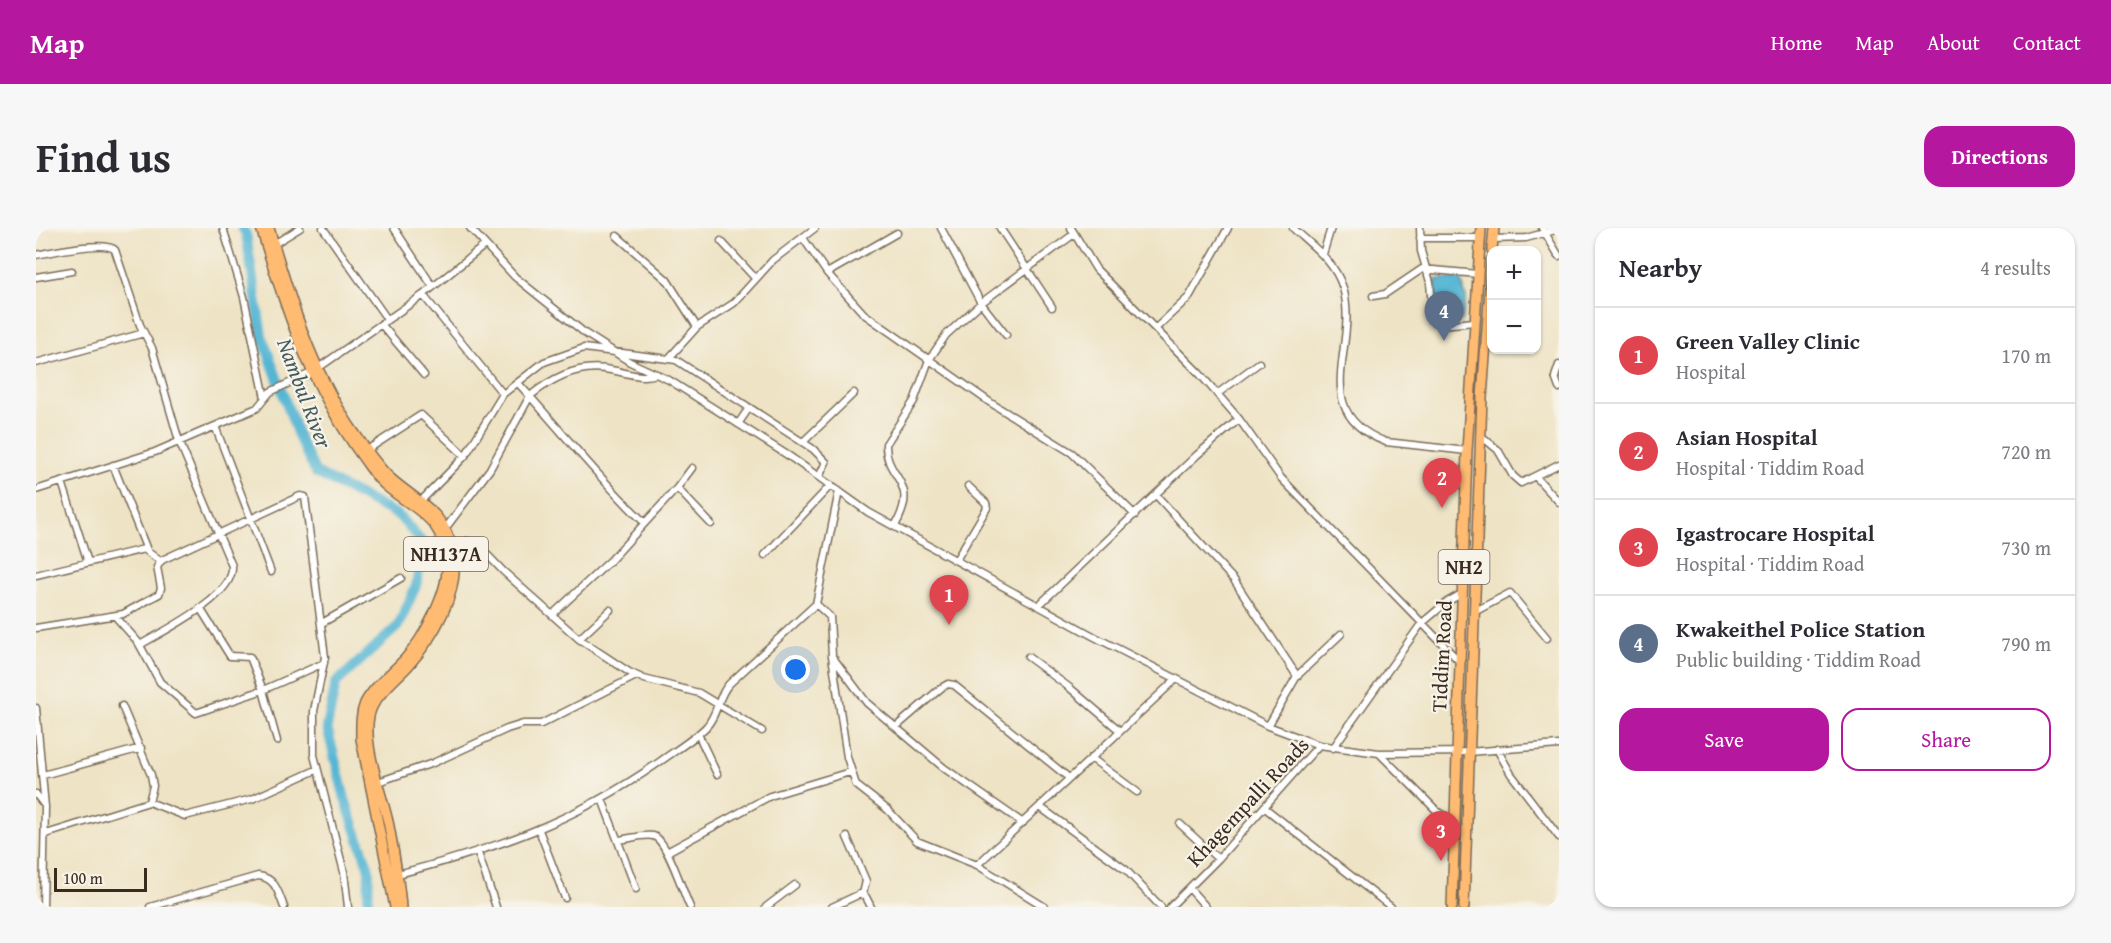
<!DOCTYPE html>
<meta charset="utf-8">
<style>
:root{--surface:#fff;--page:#f7f7f7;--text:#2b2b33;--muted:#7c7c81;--line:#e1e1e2;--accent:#b5179e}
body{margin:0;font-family:"Gentium Book Plus",serif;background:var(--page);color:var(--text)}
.controls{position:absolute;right:18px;top:18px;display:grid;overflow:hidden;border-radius:12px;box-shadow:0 2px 4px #0004}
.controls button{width:54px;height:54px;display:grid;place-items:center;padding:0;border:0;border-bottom:2px solid var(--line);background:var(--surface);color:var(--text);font:30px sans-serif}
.scale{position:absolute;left:18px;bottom:15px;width:93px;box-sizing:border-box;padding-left:6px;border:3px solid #3b2a1e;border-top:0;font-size:16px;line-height:21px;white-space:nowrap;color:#3b2a1e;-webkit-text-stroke:4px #f7f3e8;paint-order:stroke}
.you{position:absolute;left:760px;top:442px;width:21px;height:21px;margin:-15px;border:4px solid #fff;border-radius:50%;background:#1a73e8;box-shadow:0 0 0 9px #1a73e833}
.badge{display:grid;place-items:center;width:39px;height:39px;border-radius:50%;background:var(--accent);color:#fff;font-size:20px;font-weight:700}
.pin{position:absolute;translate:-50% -50px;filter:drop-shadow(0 2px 3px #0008)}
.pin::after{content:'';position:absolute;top:32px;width:21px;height:18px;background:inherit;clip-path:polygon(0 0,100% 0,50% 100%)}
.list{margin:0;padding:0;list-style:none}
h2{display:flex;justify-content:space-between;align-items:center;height:78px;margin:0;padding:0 24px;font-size:26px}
h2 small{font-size:20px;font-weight:400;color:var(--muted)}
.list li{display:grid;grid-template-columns:39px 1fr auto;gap:18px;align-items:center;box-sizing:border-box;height:96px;padding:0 24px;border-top:2px solid var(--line)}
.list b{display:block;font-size:22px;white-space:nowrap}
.list p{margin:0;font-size:20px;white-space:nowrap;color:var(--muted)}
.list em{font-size:20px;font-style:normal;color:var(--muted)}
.actions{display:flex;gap:12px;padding:18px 24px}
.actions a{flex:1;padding:14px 0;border:2px solid var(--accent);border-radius:18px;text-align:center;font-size:21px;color:var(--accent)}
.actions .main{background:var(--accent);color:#fff}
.map{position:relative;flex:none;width:1523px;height:679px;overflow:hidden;border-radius:18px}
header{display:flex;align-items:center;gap:36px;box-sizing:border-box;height:84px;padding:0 30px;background:var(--accent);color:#fff}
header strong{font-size:28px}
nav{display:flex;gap:33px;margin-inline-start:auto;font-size:21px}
.intro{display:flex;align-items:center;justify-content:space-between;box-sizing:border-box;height:144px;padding:0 36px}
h1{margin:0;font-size:42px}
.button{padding:15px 27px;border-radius:18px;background:var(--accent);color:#fff;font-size:21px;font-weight:700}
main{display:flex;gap:36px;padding:0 36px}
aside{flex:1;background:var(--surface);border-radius:18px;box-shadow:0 2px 4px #0004}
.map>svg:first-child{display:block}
.water{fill:#55b6d4;stroke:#487079;stroke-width:1.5}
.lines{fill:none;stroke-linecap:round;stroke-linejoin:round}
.river{stroke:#55b6d4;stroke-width:10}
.minor-casing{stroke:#7a6b58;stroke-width:9}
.highway-casing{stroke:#7a6b58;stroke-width:12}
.minor{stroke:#fff;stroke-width:6}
.highway{stroke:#ffbb71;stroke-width:9}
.labels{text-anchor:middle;stroke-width:4.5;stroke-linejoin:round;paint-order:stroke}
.shield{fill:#f7f3e8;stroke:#73665b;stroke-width:1.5}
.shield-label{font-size:20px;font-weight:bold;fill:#3b2a1e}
.street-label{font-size:21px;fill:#3b2a1e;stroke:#f7f3e8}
.water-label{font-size:22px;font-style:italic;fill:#445b5e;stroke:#f7f3e8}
</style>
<header>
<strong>Map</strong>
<nav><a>Home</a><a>Map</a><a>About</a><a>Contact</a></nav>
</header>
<div class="intro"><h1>Find us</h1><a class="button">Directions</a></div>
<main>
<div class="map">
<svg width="1523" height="679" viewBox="0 0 1523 679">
<rect width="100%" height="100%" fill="#f7f3e8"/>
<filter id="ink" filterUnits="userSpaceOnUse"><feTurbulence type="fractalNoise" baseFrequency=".0167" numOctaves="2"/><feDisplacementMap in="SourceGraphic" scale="12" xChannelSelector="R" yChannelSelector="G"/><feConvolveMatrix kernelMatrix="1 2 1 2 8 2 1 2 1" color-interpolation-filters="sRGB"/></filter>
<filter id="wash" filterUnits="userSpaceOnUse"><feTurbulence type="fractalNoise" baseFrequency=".008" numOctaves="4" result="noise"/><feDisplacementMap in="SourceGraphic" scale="24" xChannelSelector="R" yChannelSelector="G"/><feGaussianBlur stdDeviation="1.35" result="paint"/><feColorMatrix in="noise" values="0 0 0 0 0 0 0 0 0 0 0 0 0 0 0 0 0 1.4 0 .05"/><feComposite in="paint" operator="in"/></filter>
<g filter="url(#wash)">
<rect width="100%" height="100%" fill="#eee3c5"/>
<path class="water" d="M1425 50 1430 70 1426 92 1406 94 1403 90 1399 51Z"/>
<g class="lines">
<path class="river" d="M206 0 210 6 226 108 263 210 280 245 362 287 387 315 380 358 362 398 300 455 291 499 309 571 333 641 332 679"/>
</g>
</g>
<g filter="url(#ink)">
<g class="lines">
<defs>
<path id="minor" d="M187 0 208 69 229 170
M287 0 351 91
M358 0 397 59
M434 0 479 49 550 106 594 134 633 152 753 228 832 284 1057 408 1232 498 1283 517 1343 525 1432 524 1523 517
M905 0 945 75 970 107
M964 0 1016 79
M1035 0 1060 41 1163 145 1203 191 1245 250 1424 434
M1257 0C1276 18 1298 32 1307 60 1324 118 1270 184 1350 214L1431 223
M1384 0 1385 23 1394 54 1397 93 1404 97 1439 94
M1506 0 1523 28
M581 8 631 52 661 99
M767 10 791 45 828 86 955 175 1036 225 1099 287
M1384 10H1444
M1457 11 1490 10 1523 1
M685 13 719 50
M238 16 264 0
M1287 26 1295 0
M0 27C15 24 71 12 79 22L104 97 116 120 143 213 196 338C199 369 127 403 104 417
M791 45 861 5
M0 49 36 43
M387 67 467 166
M1337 68 1349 66 1386 41 1442 46
M345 96 388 147
M1120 100 1153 69 1192 0
M634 129 661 99 698 75 737 32 779 0
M0 135 108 105
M1523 137 1519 149 1523 160
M482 155C524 201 563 251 608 294
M1181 166 1223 135
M702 196 713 180
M179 198 235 344
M1444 207 1462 222 1477 248 1485 255 1523 236
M767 214 818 165
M331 222 385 187 429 228
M77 237 111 322
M1500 249 1523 274
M26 254 52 334
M641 260 675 296
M0 262 119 224 221 180 234 164 275 145 387 67 449 17
M1120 267 1198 352 1261 448 1232 498
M383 275 429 228 467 166 508 134 548 120 640 132 777 221 790 234 783 249
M859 298C885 252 849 252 850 216L878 173 893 132 910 107 945 75 1038 6
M409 301 454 241 494 168C517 149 545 135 575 142 592 145 604 151 621 146
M416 319 431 313 441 316 467 343 543 411 593 444 608 451 663 465 726 503
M729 327 795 257
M920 332 951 280 950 275 932 258
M0 347 108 321 124 333
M780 376 794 389 796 428 811 529 820 557 852 582 881 613 941 637 1009 679
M1002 378 1161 227 1203 191
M164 380 194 428 214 429 227 462 241 513
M1438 384 1474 365 1511 410
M517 386 575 332 641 260 656 240
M79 388 102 414 124 454 160 485 227 462 288 435
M286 395 365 350
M0 400 87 386 123 366 125 360 121 339 126 332 264 268 269 269 289 429 278 483V527L308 644 312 679
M543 411 574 382
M992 429 1034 460 1083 502
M798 431 831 475 908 540 987 595
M1261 448 1305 406
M86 478 115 547 117 558 113 574
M0 480 9 579 7 679
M861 498 905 460 912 456 918 457 1033 550
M662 506 681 546
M1297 520 1385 396 1411 374 1427 365
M1461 521 1475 546 1523 609
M1343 525 1401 583 1417 592
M1055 530 1101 564
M7 547 105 520
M342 554 397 535 471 501 487 496H505L600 448
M0 566 9 578
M566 571 600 661
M1004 579 1090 642 1125 679
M1229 580 1355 679
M1144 596 1182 631
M503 602 529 670
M10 606 113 574 149 588 216 571 280 542
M811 609 830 653 827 666
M583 612C593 611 607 606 617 608 631 611 647 665 654 679
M631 624 734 568 814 544
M442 625 460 679
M941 637 1140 451
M358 647C456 622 538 594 622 535 638 523 656 513 670 499 682 487 681 469 693 456L780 376 803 263
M1153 660 1170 679
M114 679 222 648C240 650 242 664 248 679
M730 679 759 657
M796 679 824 666 830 669 835 679
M1134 679 1182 631 1283 517"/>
<path id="highway" d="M225 0C251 86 274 157 328 231 334 239 340 249 348 256 378 283 409 287 411 338 412 366 387 411 369 431 356 445 338 458 329 475 324 487 325 499 325 511L359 679
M233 0C254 70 274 139 315 200 327 217 339 236 354 250 382 275 408 282 417 324 425 363 397 410 372 438 360 451 344 463 336 479 322 509 347 567 353 598 358 625 363 652 365 679
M1456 22 1458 0
M1416 679 1431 223 1445 0
M1428 679 1446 170 1456 31"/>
</defs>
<use href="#minor" class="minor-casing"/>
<use href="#highway" class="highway-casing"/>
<use href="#minor" class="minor"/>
<use href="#highway" class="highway"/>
</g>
</g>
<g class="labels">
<g class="shield">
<rect x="368" y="309" width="84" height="34" rx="4.5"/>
<rect x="1402.5" y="322" width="51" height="34" rx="4.5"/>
</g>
<g class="shield-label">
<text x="410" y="333">NH137A</text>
<text x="1428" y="346">NH2</text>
</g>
<g class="street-label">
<text transform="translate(1406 428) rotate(-87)" y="7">Tiddim Road</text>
<text transform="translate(1212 574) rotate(-47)" y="7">Khagempalli Roads</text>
</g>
<g class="water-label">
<text transform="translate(269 165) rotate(69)" y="8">Nambul River</text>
</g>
</g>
</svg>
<div class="controls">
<button>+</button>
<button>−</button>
</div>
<div class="scale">100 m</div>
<div class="you"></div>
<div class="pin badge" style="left:913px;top:397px;background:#e0444e">1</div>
<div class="pin badge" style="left:1406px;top:280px;background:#e0444e">2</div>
<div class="pin badge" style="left:1405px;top:633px;background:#e0444e">3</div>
<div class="pin badge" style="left:1408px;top:113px;background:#5c6f8a">4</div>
</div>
<aside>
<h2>Nearby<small>4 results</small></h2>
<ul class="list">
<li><span class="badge" style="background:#e0444e">1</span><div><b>Green Valley Clinic</b><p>Hospital</p></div><em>170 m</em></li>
<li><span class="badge" style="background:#e0444e">2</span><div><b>Asian Hospital</b><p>Hospital · Tiddim Road</p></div><em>720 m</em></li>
<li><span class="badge" style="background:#e0444e">3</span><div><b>Igastrocare Hospital</b><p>Hospital · Tiddim Road</p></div><em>730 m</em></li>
<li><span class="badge" style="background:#5c6f8a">4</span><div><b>Kwakeithel Police Station</b><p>Public building · Tiddim Road</p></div><em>790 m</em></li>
</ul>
<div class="actions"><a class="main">Save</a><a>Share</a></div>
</aside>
</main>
